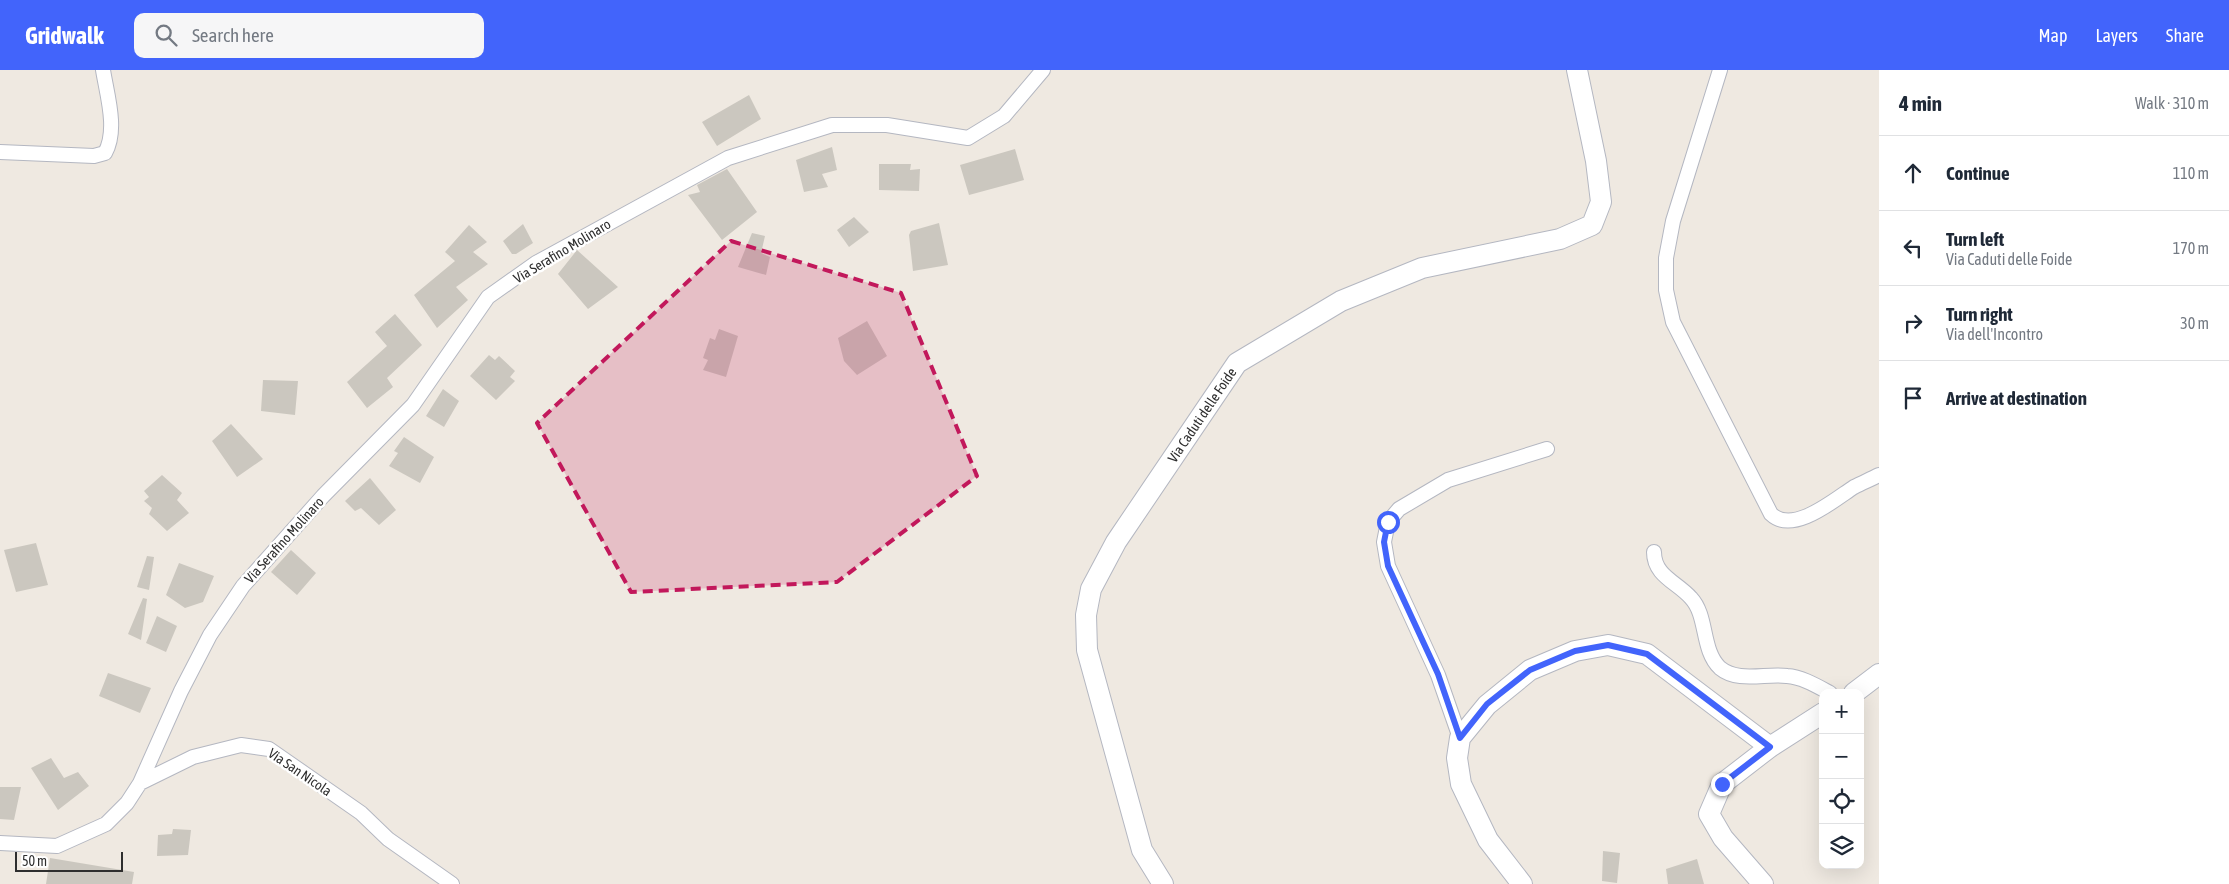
<!DOCTYPE html>
<meta charset="utf-8">
<style>
:root{--surface:#fff;--page:#f6f6f7;--text:#1f2937;--muted:#747a83;--line:#e0e1e3;--accent:#4264fb}
body{margin:0;font-family:"Asap Condensed",sans-serif;background:var(--page);color:var(--text)}
.controls{position:absolute;right:15px;bottom:15px;display:grid;overflow:hidden;border-radius:10px;box-shadow:0 5px 20px #0002}
.controls button{width:45px;height:45px;display:grid;place-items:center;padding:0;border:0;border-bottom:1px solid var(--line);background:var(--surface);color:var(--text);font:25px sans-serif}
.scale{position:absolute;left:15px;bottom:12px;width:108px;box-sizing:border-box;padding-left:5px;border:2px solid #2e2e2e;border-top:0;font-size:14px;line-height:18px;white-space:nowrap;color:#2e2e2e;-webkit-text-stroke:4px #fff;paint-order:stroke}
.stop{position:absolute;width:15px;height:15px;margin:-11px;border:4px solid #4264fb;border-radius:50%;background:#fff}
.stop.end{background:#4264fb;border-color:#fff;box-shadow:0 1px 5px #0008}
.list{margin:0;padding:0;list-style:none}
h2{display:flex;justify-content:space-between;align-items:center;height:65px;margin:0;padding:0 20px;font-size:21px}
h2 small{font-size:16px;font-weight:400;color:var(--muted)}
.list li{display:grid;grid-template-columns:32px 1fr auto;gap:15px;align-items:center;box-sizing:border-box;height:75px;padding:0 20px;border-top:1px solid var(--line)}
.list b{display:block;font-size:19px;white-space:nowrap}
.list p{margin:0;font-size:16px;white-space:nowrap;color:var(--muted)}
.list em{font-size:16px;font-style:normal;color:var(--muted)}
.icon{flex:none;width:28px;height:28px;fill:none;stroke:currentColor;stroke-width:2;stroke-linecap:round;stroke-linejoin:round}
.map{position:relative;flex:none;width:1879px;height:814px;overflow:hidden}
header{display:flex;align-items:center;gap:30px;box-sizing:border-box;height:70px;padding:0 25px;background:var(--accent);color:#fff}
header strong{font-size:24px}
nav{display:flex;gap:28px;margin-inline-start:auto;font-size:18px}
.search{width:350px;height:45px;background:var(--page);display:flex;align-items:center;gap:12px;box-sizing:border-box;padding:0 18px;border-radius:10px;color:var(--muted);font-size:19px}
main{display:flex}
aside{flex:1;background:var(--surface)}
.map>svg:first-child{display:block}
.building{fill:#cbc7bf}
.lines{fill:none;stroke-linecap:round;stroke-linejoin:round}
.street-casing{stroke:#b4b7c1;stroke-width:16}
.secondary-casing{stroke:#b4b7c1;stroke-width:22}
.street{stroke:#fff;stroke-width:14}
.secondary{stroke:#fff;stroke-width:20}
.route{stroke:#4264fb;stroke-width:6}
.marked{fill:#c2185b;fill-opacity:0.2;stroke:#c2185b;stroke-width:4;stroke-dasharray:10 6;stroke-linejoin:round}
.labels{text-anchor:middle;stroke-width:5;stroke-linejoin:round;paint-order:stroke}
.street-label{font-size:14px;fill:#2e2e2e;stroke:#fff}
</style>
<header>
<strong>Gridwalk</strong>
<div class="search"><svg class="icon" aria-label="search" viewBox="0 0 24 24"><circle cx="10" cy="10" r="6"/><path d="M15 15l6 6"/></svg>Search here</div>
<nav><a>Map</a><a>Layers</a><a>Share</a></nav>
</header>
<main>
<div class="map">
<svg width="1879" height="814" viewBox="0 0 1879 814">
<rect width="100%" height="100%" fill="#efe9e1"/>
<path class="building" d="M749 25 761 49 717 76 702 52Z
M832 77 837 100 822 104 828 117 804 122 796 90Z
M1015 79 1024 110 969 125 960 95Z
M879 94H911L910 100 920 99 919 121 879 120Z
M727 99 757 142 722 170 688 125 700 122 697 115Z
M854 147 869 162 849 177 837 160Z
M939 153 948 195 913 201 909 165 911 161Z
M523 154 533 173 516 184H512L503 171Z
M469 155 487 172 473 182 488 194 456 217 468 230 437 258 414 225 455 191 445 182Z
M752 163 765 166 761 183 770 187 766 205 738 197Z
M577 180 618 217 588 239 558 204Z
M395 244 422 275 387 308 393 317 367 338 347 312 387 276 375 262Z
M867 251 887 286 857 305 844 291 838 268Z
M719 259 738 266 726 307 703 300 708 290 703 288 710 268 715 270Z
M489 285 495 290 499 286 515 301 510 307 515 311 496 330 470 306Z
M263 310 298 311 295 345 261 341Z
M443 319 459 331 444 357 426 346Z
M231 354 263 389 237 407 212 371Z
M404 367 434 387 420 413 389 396 398 383 394 381Z
M162 405 182 423 177 430 189 443 167 461 149 444 152 438 144 431 149 427 144 421Z
M370 408 396 440 379 455 361 438 355 441 345 431Z
M36 473 48 515 16 522 4 480Z
M291 480 316 503 297 525 271 502Z
M147 486 154 487 149 520 137 517Z
M179 493 214 506 203 532 185 538 166 525Z
M143 528 147 529 141 570 128 564Z
M157 546 177 556 166 582 146 573Z
M108 603 151 618 140 643 99 626Z
M51 688 64 708 78 702 89 716 58 740 31 698Z
M0 717H21L14 750 0 749Z
M173 759 191 760 188 785 157 786 158 765 172 764Z
M1603 781 1620 783 1617 813 1602 811Z
M50 788 134 802 132 814H46Z
M1697 789 1704 814H1668L1666 799Z"/>
<g class="lines">
<defs>
<path id="street" d="M1720 0 1673 151 1666 188V220L1673 252 1771 444C1793 465 1834 430 1854 417 1862 413 1871 409 1879 405
M0 82 94 86 105 83C118 60 107 25 103 0
M1654 482C1654 506 1677 512 1691 528 1708 546 1701 580 1720 598 1738 613 1766 603 1787 606 1802 607 1817 616 1830 623
M1460 668 1438 605 1388 496 1384 472 1388 452 1399 439 1448 410 1547 379
M140 713 181 621 210 565 243 516 323 426 413 335 488 227 536 193 728 88 832 55H887L968 68 1004 46 1043 0
M0 773 57 776 106 754 127 733 140 713 193 687 241 675 269 679 361 743 388 769 452 814"/>
<path id="secondary" d="M1854 623 1879 604
M1163 814 1142 780 1087 580 1086 545 1091 519 1116 472 1237 293 1341 231 1422 198 1560 169 1592 155 1601 132 1596 91 1577 0
M1522 814 1488 770 1461 714 1457 688 1460 668 1487 635 1530 600 1575 581 1608 575 1647 584 1770 677
M1763 814 1723 768 1709 744 1722 714 1770 677 1823 643"/>
</defs>
<use href="#street" class="street-casing"/>
<use href="#secondary" class="secondary-casing"/>
<use href="#street" class="street"/>
<use href="#secondary" class="secondary"/>
</g>
<g class="lines">
<path class="route" d="M1388 452 1384 472 1388 496 1438 604 1460 668 1487 634 1530 600 1575 581 1608 575 1647 584 1770 677 1722 714"/>
</g>
<path class="marked" d="M731 171 901 223 977 406 837 512 631 522 537 353Z"/>
<g class="labels">
<g class="street-label">
<text transform="translate(562 181) rotate(-31)" y="5">Via Serafino Molinaro</text>
<text transform="translate(1202 345) rotate(-56)" y="5">Via Caduti delle Foide</text>
<text transform="translate(284 470) rotate(-48)" y="5">Via Serafino Molinaro</text>
<text transform="translate(300 702) rotate(34)" y="5">Via San Nicola</text>
</g>
</g>
</svg>
<div class="controls">
<button>+</button>
<button>−</button>
<button><svg class="icon" aria-label="locate" viewBox="0 0 24 24"><circle cx="12" cy="12" r="6"/><path d="M12 2v4M12 18v4M2 12h4M18 12h4"/></svg></button>
<button><svg class="icon" aria-label="layers" viewBox="0 0 24 24"><path d="M12 4l9 5-9 5-9-5zM3 14l9 5 9-5"/></svg></button>
</div>
<div class="scale">50 m</div>
<div class="stop" style="left:1388px;top:452px"></div>
<div class="stop end" style="left:1722px;top:714px"></div>
</div>
<aside>
<h2>4 min<small>Walk · 310 m</small></h2>
<ul class="list">
<li><svg class="icon" aria-label="ahead" viewBox="0 0 24 24"><path d="M12 20V5M6 11l6-6 6 6"/></svg><div><b>Continue</b></div><em>110 m</em></li>
<li><svg class="icon" aria-label="left" viewBox="0 0 24 24"><path d="M17 20v-9H6M10 6l-5 5 5 5"/></svg><div><b>Turn left</b><p>Via Caduti delle Foide</p></div><em>170 m</em></li>
<li><svg class="icon" aria-label="right" viewBox="0 0 24 24"><path d="M7 20v-9h11M14 6l5 5-5 5"/></svg><div><b>Turn right</b><p>Via dell'Incontro</p></div><em>30 m</em></li>
<li><svg class="icon" aria-label="arrive" viewBox="0 0 24 24"><path d="M6 21V4h12l-3 4 3 4H6"/></svg><div><b>Arrive at destination</b></div></li>
</ul>
</aside>
</main>
